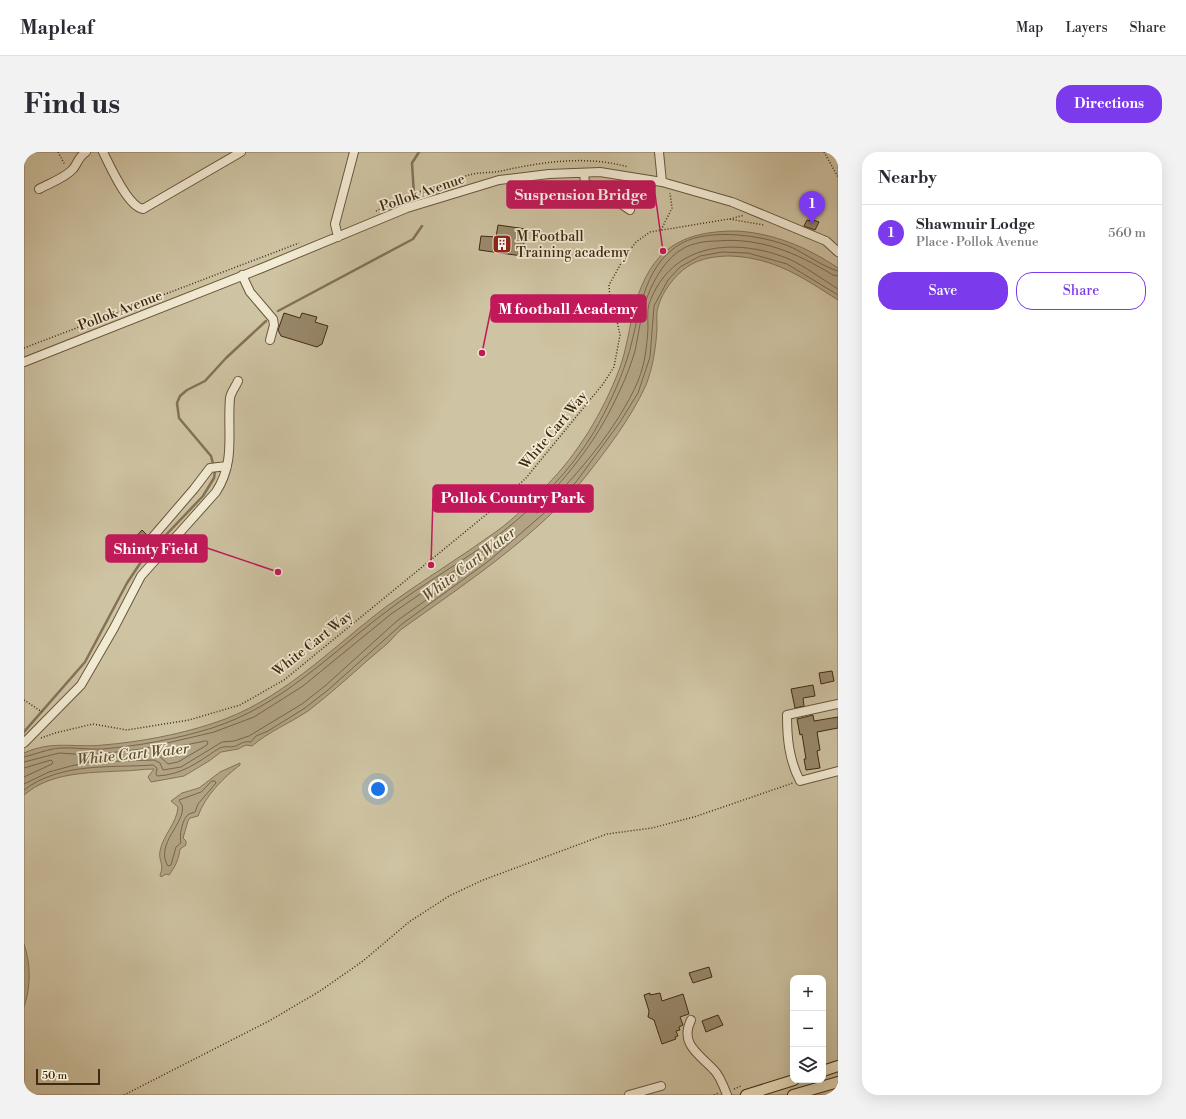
<!DOCTYPE html>
<meta charset="utf-8">
<style>
:root{--surface:#fff;--page:#f2f2f3;--text:#2b2b33;--muted:#7c7c81;--line:#e1e1e2;--accent:#7c3aed}
body{margin:0;font-family:"Libre Bodoni",serif;background:var(--page);color:var(--text)}
.controls{position:absolute;right:12px;bottom:12px;display:grid;overflow:hidden;border-radius:8px;box-shadow:0 4px 16px #0002}
.controls button{width:36px;height:36px;display:grid;place-items:center;padding:0;border:0;border-bottom:1px solid var(--line);background:var(--surface);color:var(--text);font:20px sans-serif}
.scale{position:absolute;left:12px;bottom:10px;width:64px;box-sizing:border-box;padding-left:4px;border:2px solid #3e2912;border-top:0;font-size:11px;line-height:14px;white-space:nowrap;color:#3e2912;-webkit-text-stroke:3px #f3ecd5;paint-order:stroke}
.you{position:absolute;left:354px;top:637px;width:14px;height:14px;margin:-10px;border:3px solid #fff;border-radius:50%;background:#1a73e8;box-shadow:0 0 0 6px #1a73e833}
.badge{display:grid;place-items:center;width:26px;height:26px;border-radius:50%;background:var(--accent);color:#fff;font-size:13px;font-weight:700}
.pin{position:absolute;translate:-50% -33px;filter:drop-shadow(0 1px 2px #0008)}
.pin::after{content:'';position:absolute;top:21px;width:14px;height:12px;background:inherit;clip-path:polygon(0 0,100% 0,50% 100%)}
.list{margin:0;padding:0;list-style:none}
h2{display:flex;justify-content:space-between;align-items:center;height:52px;margin:0;padding:0 16px;font-size:17px}
h2 small{font-size:13px;font-weight:400;color:var(--muted)}
.list li{display:grid;grid-template-columns:26px 1fr auto;gap:12px;align-items:center;box-sizing:border-box;height:56px;padding:0 16px;border-top:1px solid var(--line)}
.list b{display:block;font-size:15px;white-space:nowrap}
.list p{margin:0;font-size:13px;white-space:nowrap;color:var(--muted)}
.list em{font-size:13px;font-style:normal;color:var(--muted)}
.actions{display:flex;gap:8px;padding:12px 16px}
.actions a{flex:1;padding:9px 0;border:1px solid var(--accent);border-radius:16px;text-align:center;font-size:14px;color:var(--accent)}
.actions .main{background:var(--accent);color:#fff}
.icon{flex:none;width:22px;height:22px;fill:none;stroke:currentColor;stroke-width:2;stroke-linecap:round;stroke-linejoin:round}
.map{position:relative;flex:none;width:814px;height:943px;overflow:hidden;border-radius:16px}
header{display:flex;align-items:center;gap:24px;box-sizing:border-box;height:56px;padding:0 20px;background:var(--surface);border-bottom:1px solid var(--line)}
header strong{font-size:19px}
nav{display:flex;gap:22px;margin-inline-start:auto;font-size:14px}
.intro{display:flex;align-items:center;justify-content:space-between;box-sizing:border-box;height:96px;padding:0 24px}
h1{margin:0;font-size:28px}
.button{padding:10px 18px;border-radius:16px;background:var(--accent);color:#fff;font-size:14px;font-weight:700}
main{display:flex;gap:24px;padding:0 24px}
aside{flex:1;background:var(--surface);border-radius:16px;box-shadow:0 4px 16px #0002}
.map>svg:first-child{display:block}
.green{fill:#cec3a2;stroke:#86765a;fill-rule:evenodd}
.water{fill:#b1a384;stroke:#837256}
.lines{fill:none;stroke-linecap:round;stroke-linejoin:round}
.shore{stroke:#78664b;stroke-width:1}
.stream{stroke:#837256;stroke-width:2.5}
.building{fill:#98896c;stroke:#3e2912}
.minor-casing{stroke:#6a573d;stroke-width:10}
.major-casing{stroke:#3e2912;stroke-width:12}
.path{stroke:#3e2912;stroke-width:1.5;stroke-dasharray:1 2;stroke-linecap:butt}
.minor{stroke:#f3ecd5;stroke-width:8}
.major{stroke:#ece2bf;stroke-width:10}
.labels{text-anchor:middle;stroke-width:3.5;stroke-linejoin:round;paint-order:stroke}
.street-label{font-size:14px;fill:#3e2912;stroke:#f3ecd5}
.poi-label{font-size:14px;fill:#3e2912;stroke:#f3ecd5;text-anchor:start}
.water-label{font-size:15px;font-style:italic;fill:#604e34;stroke:#f3ecd5}
.leader{fill:none;stroke:#c2185b;stroke-width:1.5}
.callout-dot{fill:#c2185b;stroke:#f3ecd5;stroke-width:1.5}
.callout{fill:#c2185b;stroke:#c2185b;stroke-width:1.5}
.callout-label{font-size:15px;text-anchor:middle;font-weight:bold;fill:#fff}
</style>
<header>
<strong>Mapleaf</strong>
<nav><a>Map</a><a>Layers</a><a>Share</a></nav>
</header>
<div class="intro"><h1>Find us</h1><a class="button">Directions</a></div>
<main>
<div class="map">
<svg width="814" height="943" viewBox="0 0 814 943">
<rect width="100%" height="100%" fill="#ece2bf"/>
<filter id="stains"><feTurbulence type="fractalNoise" baseFrequency=".005" numOctaves="4"/><feColorMatrix values="0 0 0 0 .2 0 0 0 0 .09 0 0 0 0 .02 0 0 0 .5 -.17"/></filter>
<radialGradient id="worn" r=".72"><stop offset=".6" stop-color="#630" stop-opacity="0"/><stop offset="1" stop-color="#630" stop-opacity=".3"/></radialGradient>
<path class="green" d="M0 0H814V943H0ZM769 826H799V928H769Z"/>
<path class="water" d="M712 79C749 81 783 95 814 116V148C778 125 751 106 707 104 692 104 676 106 663 115 651 123 638 140 634 155 632 161 633 169 633 176 632 195 629 215 622 233 607 266 584 296 562 324 516 382 442 431 382 474 375 478 370 485 364 491 337 513 312 538 284 559 266 571 244 580 228 594L222 593 214 597 197 600 185 609 160 624 127 630 124 625 130 617C119 617 108 619 96 619 63 621 27 620 0 643V601C28 588 51 596 79 593 115 590 153 583 187 572 257 550 306 497 363 454 399 428 437 405 473 379 491 366 507 349 522 334 554 302 579 260 595 218 603 197 605 175 611 153 627 98 656 79 712 79Z
M216 611V613C200 625 181 644 174 664L166 666 164 669 159 686 162 689V693L156 697C155 707 151 715 145 723L142 722 137 725 136 723C141 712 134 709 136 699 139 683 153 671 154 655L147 649 158 641 175 636 196 620Z
M0 792C7 813 7 834 0 855Z"/>
<g class="lines">
<path class="shore" d="M814 124 809 123C773 101 736 85 693 89 682 89 669 91 660 96 643 105 631 125 624 143 617 161 615 180 611 199 607 212 602 226 596 238 574 287 548 319 511 358V360L513 361C550 329 595 274 614 229 621 212 623 194 624 176 624 168 623 159 625 152 647 90 711 85 765 107 782 115 798 127 814 137
M182 589 184 590 183 593 154 610 144 612 133 602 134 599Z
M0 605C12 602 24 597 36 596 50 595 64 598 78 597 114 594 153 587 188 576 257 554 306 502 363 459 400 431 440 409 477 381 512 354 547 318 570 280 583 257 595 232 603 207 616 168 616 114 658 91 686 76 739 83 767 95 782 102 799 115 814 119
M0 610 35 601 66 603 118 597 190 580 230 565 279 534 367 462 477 387 480 388 463 405 374 468 301 534 278 552 225 584 210 589 198 590 157 615 139 618 136 611 130 608 65 610 47 614 25 620 0 632
M0 616 27 608 29 610 28 612 0 625
M188 629H191L192 631 174 652 171 660C169 661 167 661 165 662 158 666 155 685 157 691L152 695 147 713 144 714C130 692 163 670 158 653 157 652 156 650 155 648L177 640Z
M0 638C36 610 87 616 129 613L133 616 132 622 133 624C158 623 174 610 194 597 200 593 206 596 212 594 218 591 220 589 227 590L232 584 244 579 281 556 304 538 378 472 466 408 526 356 552 330 596 270 614 241 626 205 630 154 644 128 656 115 676 104 698 100 724 101 763 112 814 143"/>
<path class="stream" d="M390 43 388 11 395 0
M254 159 389 87 398 74
M0 580 61 510 103 431 119 407 179 344 190 326 191 319 187 304 155 266 153 251 156 244 163 238 181 229 202 206 242 169"/>
</g>
<path class="building" d="M786 67 795 70 791 78 780 74 783 68 786 69Z
M474 73 502 77 498 104 455 98 457 84 472 85Z
M260 161 276 166 278 161 293 165 291 170 304 174 298 192 293 195 257 184 254 178Z
M118 378 123 383 122 388 126 392 109 410 98 400Z
M808 519 810 529 797 532 795 521Z
M789 533 791 544 779 546 780 554 771 556 767 537Z
M789 563 790 569 814 565V576L793 580 796 598 793 599 796 616 782 618 780 607H782L778 582 776 583 773 567Z
M685 815 688 825 669 831 665 821Z
M626 841V843L636 841 638 849 659 842 665 862 656 865 659 873 655 875 656 878 652 879 654 884 651 885 652 887 638 892 630 868 624 865 625 859 620 843Z
M694 863 699 873 682 880 678 869Z"/>
<g class="lines">
<defs>
<path id="minor" d="M79 0C86 14 104 55 119 57L217 0
M635 0 638 30
M560 21 561 31 578 39 606 58
M15 37C26 31 41 26 49 17 54 11 54 5 62 0
M314 85 311 72 330 0
M218 123 226 140 249 167 250 173 246 188
M0 210 238 116 383 56 475 28 525 22 576 20 638 30 708 50 802 89 814 100
M127 387 170 337 186 316 203 314
M814 552 763 563C763 586 765 608 776 629L814 619
M0 591 57 533 90 476 117 424 192 340C212 309 203 281 206 246 207 240 212 234 214 229
M667 868C655 892 676 903 690 918 695 923 700 935 703 943
M605 943 637 934"/>
<path id="major" d="M799 919 814 914
M722 943 770 928
M769 943 814 930"/>
</defs>
<use href="#minor" class="minor-casing"/>
<use href="#major" class="major-casing"/>
<path class="path" d="M34 0 41 13
M800 0 814 25
M0 3 5 0
M352 59C381 45 419 29 449 22 458 20 468 21 477 19 518 10 562 3 604 15
M706 67 720 63
M637 78 648 56 646 41
M0 196 275 91
M0 548 18 560
M17 586 31 581 69 572 103 578 165 568 216 553 260 528 469 357 502 326 579 232 590 215 596 183 592 164 586 147 585 133 600 106 612 90 626 80 705 67 740 73
M710 937 717 934
M100 943 245 869 296 839 339 809 385 770 425 744 459 728 583 682 628 676 670 665 769 631
M690 943 694 941"/>
<use href="#minor" class="minor"/>
<use href="#major" class="major"/>
</g>
<defs>
<symbol id="building-square" viewBox="-11 -11 22 22"><rect x="-9" y="-9" width="18" height="18" rx="4" fill="#8f2418" stroke="#f3ecd5"/><path d="M-4-6H4V6H1V3H-1V6H-4ZM-2.5-4.3h1.7v1.8h-1.7ZM.8-4.3h1.7v1.8H.8ZM-2.5-1h1.7V.8h-1.7ZM.8-1h1.7V.8H.8Z" fill="#fff"/></symbol>
</defs>
<g fill-rule="evenodd">
<use href="#building-square" x="467" y="81" width="22" height="22"/>
</g>
<g class="labels">
<g class="street-label">
<text transform="translate(398 40) rotate(-19)" y="5">Pollok Avenue</text>
<text transform="translate(96 158) rotate(-21)" y="5">Pollok Avenue</text>
<text transform="translate(529 278) rotate(-50)" y="5">White Cart Way</text>
<text transform="translate(288 491) rotate(-38)" y="5">White Cart Way</text>
</g>
<g class="poi-label">
<text x="492" y="89">M Football<tspan x="492" dy="16">Training academy</tspan></text>
</g>
<g class="water-label">
<text transform="translate(445 412) rotate(-37)" y="5">White Cart Water</text>
<text transform="translate(109 602) rotate(-6)" y="5">White Cart Water</text>
</g>
</g>
<path class="leader" d="M639 99L631 42M458 201L467 157M407 413L409 346M254 420L183 396"/>
<g class="callout-dot">
<circle cx="639" cy="99" r="4"/>
<circle cx="458" cy="201" r="4"/>
<circle cx="407" cy="413" r="4"/>
<circle cx="254" cy="420" r="4"/>
</g>
<g class="callout">
<rect x="483" y="29" width="148" height="27" rx="4"/>
<rect x="467" y="143" width="155" height="27" rx="4"/>
<rect x="409" y="333" width="160" height="27" rx="4"/>
<rect x="82" y="383" width="101" height="27" rx="4"/>
</g>
<g class="callout-label">
<text x="557" y="48">Suspension Bridge</text>
<text x="544" y="162">M football Academy</text>
<text x="489" y="351">Pollok Country Park</text>
<text x="132" y="402">Shinty Field</text>
</g>
<rect width="100%" height="100%" filter="url(#stains)"/>
<rect width="100%" height="100%" fill="url(#worn)"/>
</svg>
<div class="controls">
<button>+</button>
<button>−</button>
<button><svg class="icon" aria-label="layers" viewBox="0 0 24 24"><path d="M12 4l9 5-9 5-9-5zM3 14l9 5 9-5"/></svg></button>
</div>
<div class="scale">50 m</div>
<div class="you"></div>
<div class="pin badge" style="left:788px;top:72px">1</div>
</div>
<aside>
<h2>Nearby<small></small></h2>
<ul class="list">
<li><span class="badge">1</span><div><b>Shawmuir Lodge</b><p>Place · Pollok Avenue</p></div><em>560 m</em></li>
</ul>
<div class="actions"><a class="main">Save</a><a>Share</a></div>
</aside>
</main>
